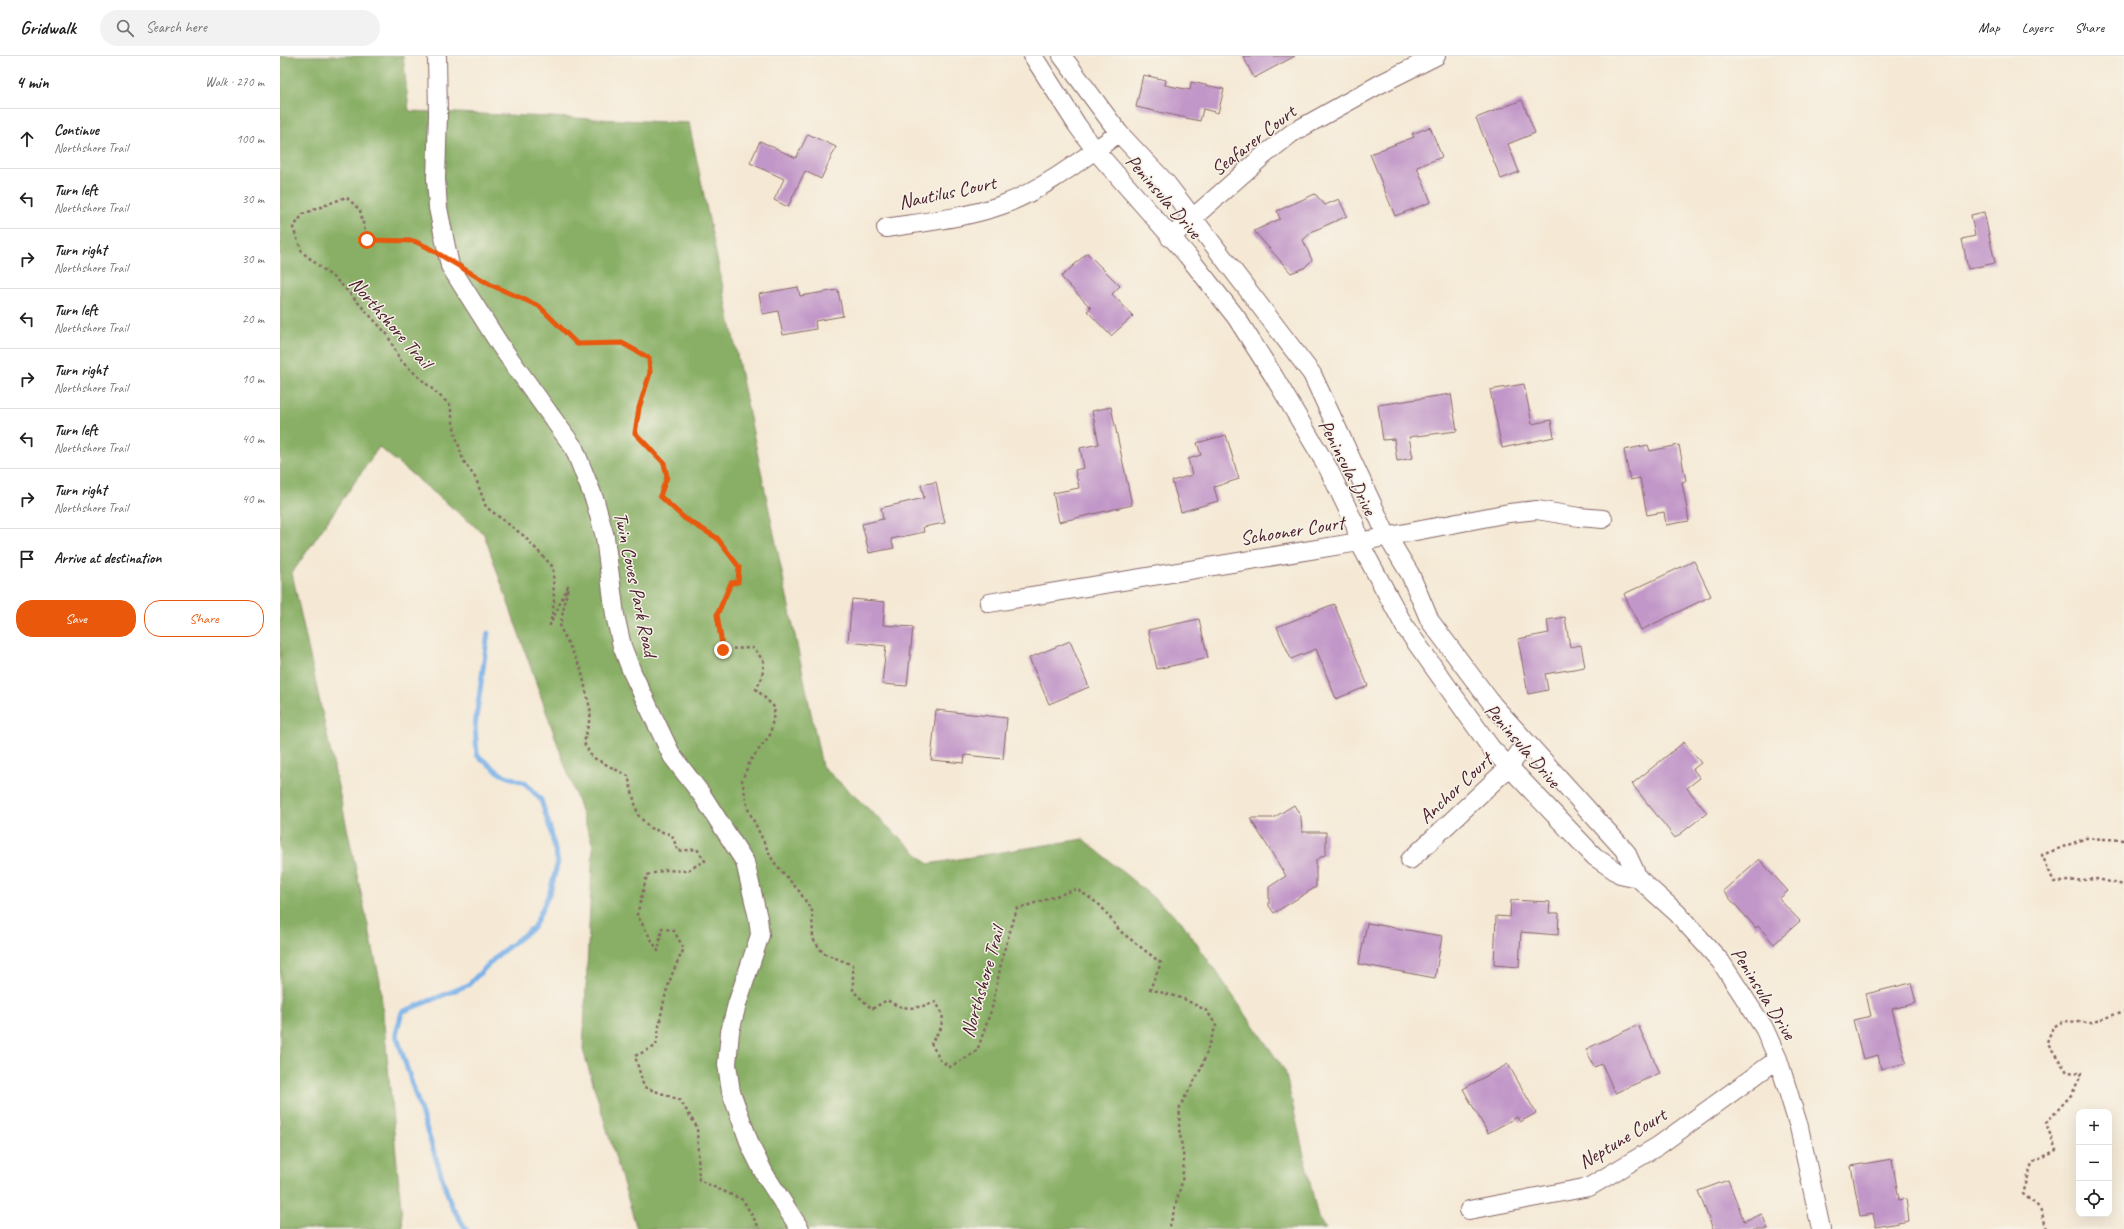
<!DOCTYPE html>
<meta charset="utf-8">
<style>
:root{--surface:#fff;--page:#f2f2f2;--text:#222;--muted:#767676;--line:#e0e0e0;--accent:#ea580c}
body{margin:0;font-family:Caveat,sans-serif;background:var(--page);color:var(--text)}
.controls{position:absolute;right:12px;bottom:12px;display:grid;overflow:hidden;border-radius:8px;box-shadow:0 4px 16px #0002}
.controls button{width:36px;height:36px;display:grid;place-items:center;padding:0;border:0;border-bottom:1px solid var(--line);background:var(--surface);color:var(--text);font:20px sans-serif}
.stop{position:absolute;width:12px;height:12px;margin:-9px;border:3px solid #ea580c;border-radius:50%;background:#fff}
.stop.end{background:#ea580c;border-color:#fff;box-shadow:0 1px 4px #0008}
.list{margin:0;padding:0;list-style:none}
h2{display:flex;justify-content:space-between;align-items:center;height:52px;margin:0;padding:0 16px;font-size:17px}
h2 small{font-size:13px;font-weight:400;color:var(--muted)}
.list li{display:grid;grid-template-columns:26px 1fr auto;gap:12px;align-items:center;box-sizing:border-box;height:60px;padding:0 16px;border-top:1px solid var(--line)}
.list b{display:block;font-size:15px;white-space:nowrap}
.list p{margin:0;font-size:13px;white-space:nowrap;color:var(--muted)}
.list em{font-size:13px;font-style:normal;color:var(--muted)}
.actions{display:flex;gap:8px;padding:12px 16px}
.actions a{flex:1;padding:9px 0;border:1px solid var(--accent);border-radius:16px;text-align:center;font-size:14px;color:var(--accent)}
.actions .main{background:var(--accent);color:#fff}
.icon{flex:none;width:22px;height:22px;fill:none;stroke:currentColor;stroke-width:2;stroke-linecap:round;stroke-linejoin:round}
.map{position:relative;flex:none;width:1844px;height:1173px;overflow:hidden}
header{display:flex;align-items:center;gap:24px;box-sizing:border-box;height:56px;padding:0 20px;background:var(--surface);border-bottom:1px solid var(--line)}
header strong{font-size:19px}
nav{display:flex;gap:22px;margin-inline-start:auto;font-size:14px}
.search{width:280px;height:36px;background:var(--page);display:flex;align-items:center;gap:10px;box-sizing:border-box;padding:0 14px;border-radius:22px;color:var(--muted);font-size:15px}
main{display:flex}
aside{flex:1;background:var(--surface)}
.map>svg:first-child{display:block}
.forest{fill:#88af65;stroke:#696748}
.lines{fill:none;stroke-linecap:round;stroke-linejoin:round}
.stream{stroke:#7ab1e9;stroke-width:5}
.building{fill:#c196c8}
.minor-casing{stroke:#866666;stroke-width:20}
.path{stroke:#866666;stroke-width:2.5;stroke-dasharray:3 3;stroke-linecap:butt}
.minor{stroke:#fff;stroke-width:18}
.route{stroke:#ea580c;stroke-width:5}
.labels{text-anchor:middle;stroke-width:3;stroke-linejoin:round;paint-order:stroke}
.street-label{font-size:20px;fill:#4a1f2b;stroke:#f7f3e8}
</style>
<header>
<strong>Gridwalk</strong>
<div class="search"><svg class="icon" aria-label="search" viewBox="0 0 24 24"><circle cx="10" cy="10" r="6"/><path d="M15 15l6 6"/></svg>Search here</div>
<nav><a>Map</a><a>Layers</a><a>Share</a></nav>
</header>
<main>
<aside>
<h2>4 min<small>Walk · 270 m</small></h2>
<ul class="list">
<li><svg class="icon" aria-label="ahead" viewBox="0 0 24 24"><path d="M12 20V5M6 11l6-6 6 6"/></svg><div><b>Continue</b><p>Northshore Trail</p></div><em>100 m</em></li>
<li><svg class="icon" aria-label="left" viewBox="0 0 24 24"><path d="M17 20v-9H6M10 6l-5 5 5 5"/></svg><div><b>Turn left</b><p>Northshore Trail</p></div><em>30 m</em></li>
<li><svg class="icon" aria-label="right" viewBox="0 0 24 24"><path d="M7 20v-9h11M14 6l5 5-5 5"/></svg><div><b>Turn right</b><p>Northshore Trail</p></div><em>30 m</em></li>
<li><svg class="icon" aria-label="left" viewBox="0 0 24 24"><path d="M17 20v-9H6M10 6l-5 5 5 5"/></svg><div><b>Turn left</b><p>Northshore Trail</p></div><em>20 m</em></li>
<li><svg class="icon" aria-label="right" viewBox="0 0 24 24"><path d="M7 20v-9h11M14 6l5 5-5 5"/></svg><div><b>Turn right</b><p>Northshore Trail</p></div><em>10 m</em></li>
<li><svg class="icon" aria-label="left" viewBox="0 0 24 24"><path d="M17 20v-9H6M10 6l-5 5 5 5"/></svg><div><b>Turn left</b><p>Northshore Trail</p></div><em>40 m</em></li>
<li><svg class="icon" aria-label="right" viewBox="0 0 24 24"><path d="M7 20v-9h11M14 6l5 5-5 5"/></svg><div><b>Turn right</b><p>Northshore Trail</p></div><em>40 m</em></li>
<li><svg class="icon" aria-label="arrive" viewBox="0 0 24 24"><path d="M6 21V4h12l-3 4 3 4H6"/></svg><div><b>Arrive at destination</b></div></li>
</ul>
<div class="actions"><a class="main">Save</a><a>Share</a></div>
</aside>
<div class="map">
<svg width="1844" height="1173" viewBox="0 0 1844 1173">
<rect width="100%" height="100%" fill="#f7f3e8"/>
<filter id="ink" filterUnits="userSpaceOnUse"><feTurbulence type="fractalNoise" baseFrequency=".025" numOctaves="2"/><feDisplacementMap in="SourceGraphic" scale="8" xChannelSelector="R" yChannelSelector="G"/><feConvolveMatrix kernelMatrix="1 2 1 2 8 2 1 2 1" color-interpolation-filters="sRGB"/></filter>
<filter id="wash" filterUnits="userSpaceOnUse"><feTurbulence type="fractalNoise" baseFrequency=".012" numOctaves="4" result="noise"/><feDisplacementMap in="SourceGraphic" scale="16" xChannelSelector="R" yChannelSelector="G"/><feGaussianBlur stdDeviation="0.9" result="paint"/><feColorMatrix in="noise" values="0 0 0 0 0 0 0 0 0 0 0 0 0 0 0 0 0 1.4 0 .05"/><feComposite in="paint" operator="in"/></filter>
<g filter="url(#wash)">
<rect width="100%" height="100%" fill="#f5e9d5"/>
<path class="forest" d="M0 0H123L129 55 409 67 542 710 648 808 803 783 901 865 1005 1015 1038 1162 1046 1173H357L303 994 313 789 204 478 99 391 12 517 100 925 123 1173H0Z"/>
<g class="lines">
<path class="stream" d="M186 1173 171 1149 116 978 122 956 188 929 219 898 254 871 270 836 278 806 270 772 261 744 245 727 221 718 197 699 195 670 208 577"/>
</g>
<g id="blocks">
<path class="building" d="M963 0H1015L974 22Z
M863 19 886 24 885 29 910 34 911 26 944 33 938 57 923 53 920 65 856 51Z
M1242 44 1255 77 1228 88 1239 116 1221 123 1196 62Z
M1150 71 1162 101 1137 111 1151 146 1115 160 1090 98 1134 81 1132 78Z
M528 78 556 91 541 123 525 115 508 151 494 144 504 123 470 107 480 85 516 102Z
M1035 138 1045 149 1059 143 1067 160 1033 175 1023 184 1032 204 1024 212 1011 217 974 175 1000 163 997 155Z
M1704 156 1715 207 1688 213 1682 183 1695 180 1691 159Z
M807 197 840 230 832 238 853 260 831 280 807 255 811 252 781 221Z
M518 231 520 240 558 234 563 260 535 265 536 273 503 279 498 255 483 258 479 238Z
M1244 328 1252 368 1271 364 1274 381 1222 392 1210 334Z
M1171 338 1177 375 1129 381 1133 402 1117 405 1114 383 1103 384 1098 349Z
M831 351 852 449 779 466 773 437 799 432 795 414 804 412 800 392 819 388 812 355Z
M946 379 959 423 934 431 938 445 901 456 892 425 912 419 908 403 921 399 917 387Z
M1368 389 1370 395 1399 389 1406 425 1402 426 1409 465 1386 469 1384 456 1367 459 1360 422 1350 424 1344 394Z
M656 426 665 467 643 471 644 476 611 483 614 492 589 497 582 468 603 463 601 452 644 442 641 429Z
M1414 505 1431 540 1361 574 1344 538Z
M572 543 605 546 603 569 633 571 627 630 602 628 606 590 568 586Z
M1054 548 1088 630 1056 643 1036 593 1011 603 997 571Z
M1285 561 1290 591 1301 589 1305 611 1265 618 1268 634 1248 638 1238 583 1269 577 1267 564Z
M919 563 928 602 877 613 868 574Z
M790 585 809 631 769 648 749 602Z
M656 654 727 662 723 703 685 699 684 707 651 704Z
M1404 686 1421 707 1413 713 1420 722 1407 732 1427 757 1395 782 1352 728Z
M1014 749 1021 761 1022 776H1046V798L1036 804V831L994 857 989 850V831L1006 820 970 762H993Z
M1479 803 1508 835 1499 843 1520 865 1494 888 1478 870 1476 872 1443 835Z
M1231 844 1270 846 1269 857H1279L1278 879 1241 876 1239 911 1214 909 1216 860 1230 861Z
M1087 867 1162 880 1155 922 1079 908Z
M1631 927 1636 947 1612 953 1626 1007 1601 1013 1598 999 1583 1003 1573 964 1591 960 1586 938Z
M1358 969 1380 1017 1335 1037 1322 1008 1314 1011 1306 993Z
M1228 1008 1256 1057 1240 1066 1237 1061 1208 1077 1183 1033Z
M1612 1103 1619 1144 1626 1143 1629 1165 1596 1171 1593 1158 1580 1160 1571 1110Z
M1448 1124 1464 1165 1482 1158 1488 1173H1433L1418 1135Z"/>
</g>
</g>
<g filter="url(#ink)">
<use href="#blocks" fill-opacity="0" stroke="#866666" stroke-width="1"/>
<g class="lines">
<defs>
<path id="minor" d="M157 0 158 58 156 123 158 152 170 210 220 289 294 392 315 445 325 481 335 559 342 590 352 616 392 700 422 739 465 806 478 862 480 879 457 948 450 976 447 1008 451 1036 471 1091 485 1119 520 1173
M753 0 797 69 815 94 907 199 956 261 993 319 1048 412 1075 468 1079 486 1125 571 1211 692 1315 801 1340 818 1358 822
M782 0 839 77 887 128 1032 318 1107 480 1130 518 1150 565 1213 649 1346 796 1358 822 1397 857 1441 906 1484 972 1498 1003 1519 1071 1541 1173
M606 172C644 166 685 162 722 149 765 133 802 103 839 77
M890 182 983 100 1012 77 1100 28 1156 0
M709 547 1079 486 1229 457 1257 454 1299 461 1323 463
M1130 804 1229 711 1246 687
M1189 1154 1309 1131 1378 1090 1498 1003"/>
</defs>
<use href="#minor" class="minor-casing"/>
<path class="path" d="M148 191 134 185 87 184 80 154 66 141 23 158 13 172 22 196 60 227 107 278 120 304 170 349 175 377 183 404 196 423 206 451 244 480 273 511 274 547 270 569 288 530 280 571 301 613 311 657 304 687 312 701 348 720 358 759 370 772 392 779 398 795 417 793 425 805 406 815 385 814 367 819 357 859 378 895 382 872 394 875 404 893C385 928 382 952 376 990L355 1000 364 1031 400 1044 417 1071 419 1124 463 1144 480 1173
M199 222 211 229 259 250 297 288 342 287 369 302 370 317 359 352 355 377 384 407 387 421 380 440 404 461 437 482 459 511 458 526 451 527 437 559 443 593 474 592 484 606 482 622 476 633 495 652 490 679 470 705 462 724 468 753 493 805 519 835 532 855 533 883 543 897 573 909V935L592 953 607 944C624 955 636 953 656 946L663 959 661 972 651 987 660 1004 670 1011 697 995 712 952 723 898 737 853 797 833 821 850 840 875 881 907 870 933 904 943 927 955 936 969 921 1013 900 1050 899 1072 904 1104 902 1126 889 1173
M1844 784 1806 782 1762 799 1774 826 1817 823 1844 829
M1767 1173 1760 1152 1743 1138 1752 1107 1776 1094 1766 1067 1792 1038 1802 1017 1787 1016 1767 986 1773 971 1784 965 1811 967 1844 955"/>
<use href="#minor" class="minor"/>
</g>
</g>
<g class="lines" filter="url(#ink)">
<path class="route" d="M87 184 134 185 147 191 211 229 259 250 297 288 342 287 369 302 370 317 359 352 355 377 384 407 387 421 380 440 404 462 437 482 459 511 458 526 451 527 437 559 443 594"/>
</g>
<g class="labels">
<g class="street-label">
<text transform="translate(973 84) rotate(-38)" y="7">Seafarer Court</text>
<text transform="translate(667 136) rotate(-12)" y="7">Nautilus Court</text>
<text transform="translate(884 140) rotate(49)" y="7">Peninsula Drive</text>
<text transform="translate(111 266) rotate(49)" y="7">Northshore Trail</text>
<text transform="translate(1068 411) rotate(63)" y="7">Peninsula Drive</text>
<text transform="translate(1012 474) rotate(-9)" y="7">Schooner Court</text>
<text transform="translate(356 528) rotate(78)" y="7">Twin Coves Park Road</text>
<text transform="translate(1243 689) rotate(49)" y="7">Peninsula Drive</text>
<text transform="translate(1175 732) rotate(-43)" y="7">Anchor Court</text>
<text transform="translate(702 926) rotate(-74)" y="7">Northshore Trail</text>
<text transform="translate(1484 937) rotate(58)" y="7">Peninsula Drive</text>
<text transform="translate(1342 1082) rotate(-31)" y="7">Neptune Court</text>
</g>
</g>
</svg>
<div class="controls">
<button>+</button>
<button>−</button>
<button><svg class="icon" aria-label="locate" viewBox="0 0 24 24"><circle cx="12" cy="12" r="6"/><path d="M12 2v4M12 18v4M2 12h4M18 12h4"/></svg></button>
</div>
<div class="stop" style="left:87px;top:184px"></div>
<div class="stop end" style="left:443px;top:594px"></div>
</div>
</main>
